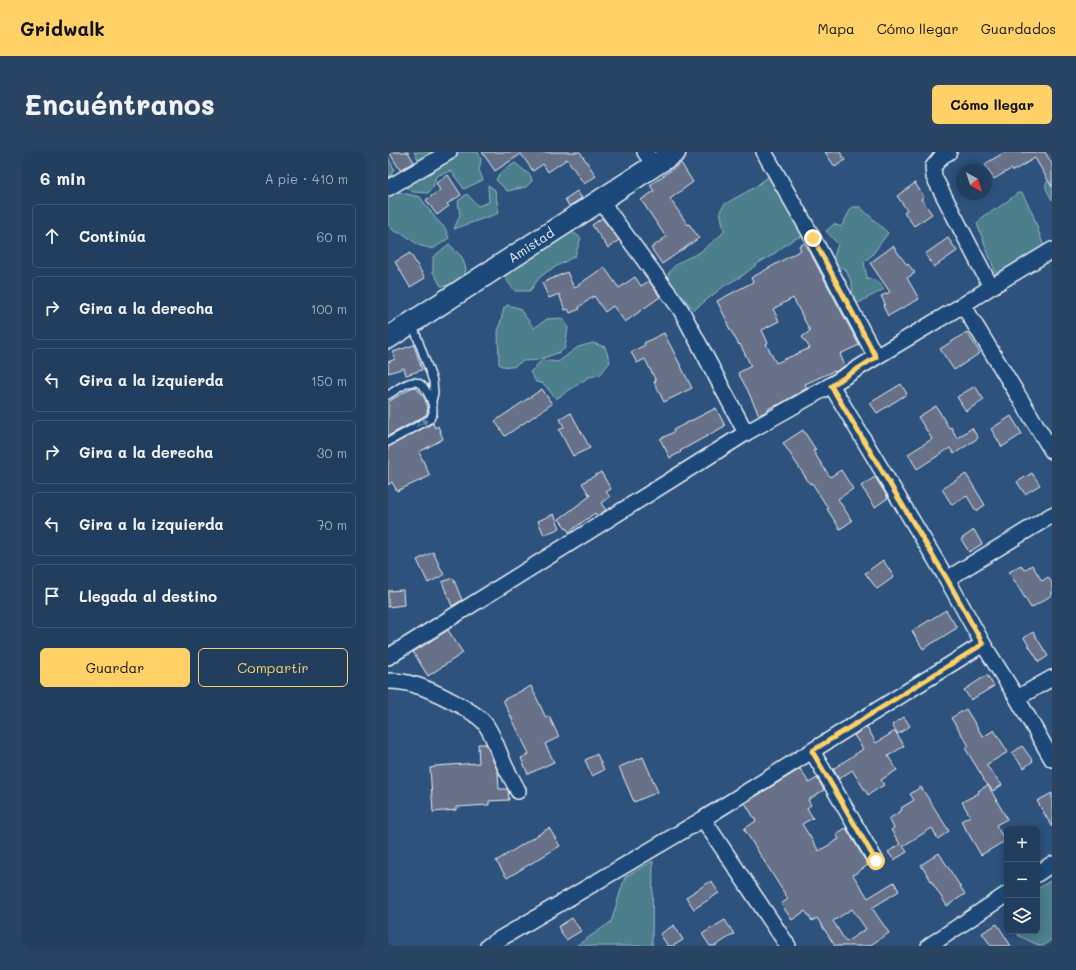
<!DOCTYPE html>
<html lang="es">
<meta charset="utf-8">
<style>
:root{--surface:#223e5e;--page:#2a4564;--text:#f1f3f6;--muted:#a2aebc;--line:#3f5773;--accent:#ffd166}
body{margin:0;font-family:Mali,sans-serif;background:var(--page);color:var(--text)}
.controls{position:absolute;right:12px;bottom:12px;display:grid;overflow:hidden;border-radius:6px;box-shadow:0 2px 10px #0003}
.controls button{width:36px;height:36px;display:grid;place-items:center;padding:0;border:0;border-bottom:1px solid var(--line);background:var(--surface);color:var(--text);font:20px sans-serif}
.compass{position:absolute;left:568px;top:12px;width:36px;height:36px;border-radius:50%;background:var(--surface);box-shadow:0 2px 10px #0003;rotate:141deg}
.stop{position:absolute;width:12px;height:12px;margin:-9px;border:3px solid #ffd166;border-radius:50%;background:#fff}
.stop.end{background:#ffd166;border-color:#fff;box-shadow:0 1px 4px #0008}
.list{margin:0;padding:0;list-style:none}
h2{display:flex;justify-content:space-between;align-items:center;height:52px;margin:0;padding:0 16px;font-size:17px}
h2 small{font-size:13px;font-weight:400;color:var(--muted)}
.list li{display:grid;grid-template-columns:26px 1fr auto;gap:12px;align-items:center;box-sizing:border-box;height:64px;margin:0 8px 8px;padding:0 8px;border:1px solid var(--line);border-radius:6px}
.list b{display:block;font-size:15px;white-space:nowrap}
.list em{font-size:13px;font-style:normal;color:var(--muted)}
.actions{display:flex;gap:8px;padding:12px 16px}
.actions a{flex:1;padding:9px 0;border:1px solid var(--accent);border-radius:6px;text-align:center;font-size:14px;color:var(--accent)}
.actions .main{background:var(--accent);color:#111}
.icon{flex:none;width:22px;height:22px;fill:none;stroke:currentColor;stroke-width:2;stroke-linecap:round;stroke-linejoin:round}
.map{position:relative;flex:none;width:664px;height:794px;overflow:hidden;border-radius:6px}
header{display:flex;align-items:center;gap:24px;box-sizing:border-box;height:56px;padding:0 20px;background:var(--accent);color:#111}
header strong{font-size:19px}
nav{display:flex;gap:22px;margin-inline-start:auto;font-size:14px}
.intro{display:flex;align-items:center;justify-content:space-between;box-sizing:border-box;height:96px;padding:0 24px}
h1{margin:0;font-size:28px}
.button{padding:10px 18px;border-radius:6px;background:var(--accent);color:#111;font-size:14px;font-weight:700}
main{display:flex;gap:24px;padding:0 24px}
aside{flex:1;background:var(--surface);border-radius:6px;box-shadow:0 2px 10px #0003}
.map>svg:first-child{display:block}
.green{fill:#4c7f8b;stroke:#9ab8c2}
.building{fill:#677187;stroke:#e8f1f8;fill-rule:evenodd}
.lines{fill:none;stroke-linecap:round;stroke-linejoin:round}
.lane-casing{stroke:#e8f1f8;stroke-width:10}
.street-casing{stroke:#e8f1f8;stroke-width:18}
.secondary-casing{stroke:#e8f1f8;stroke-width:24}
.lane{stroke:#1f4a7a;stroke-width:7}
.street{stroke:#1f4a7a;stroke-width:15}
.secondary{stroke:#1f4a7a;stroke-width:21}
.oneway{stroke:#6f8dac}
.route{stroke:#ffd166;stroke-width:5}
.labels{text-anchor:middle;stroke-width:3;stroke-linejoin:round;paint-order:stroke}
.street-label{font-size:13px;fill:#e8f1f8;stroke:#1f4a7a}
</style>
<header>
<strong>Gridwalk</strong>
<nav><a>Mapa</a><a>Cómo llegar</a><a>Guardados</a></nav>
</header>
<div class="intro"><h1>Encuéntranos</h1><a class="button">Cómo llegar</a></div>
<main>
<aside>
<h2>6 min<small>A pie · 410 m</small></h2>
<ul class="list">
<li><svg class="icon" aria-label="ahead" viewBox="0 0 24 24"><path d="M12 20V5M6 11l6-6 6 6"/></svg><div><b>Continúa</b></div><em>60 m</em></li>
<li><svg class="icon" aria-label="right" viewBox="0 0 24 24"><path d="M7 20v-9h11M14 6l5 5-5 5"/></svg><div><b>Gira a la derecha</b></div><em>100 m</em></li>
<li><svg class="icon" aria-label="left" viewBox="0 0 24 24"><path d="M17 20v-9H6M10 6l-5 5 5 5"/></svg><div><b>Gira a la izquierda</b></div><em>150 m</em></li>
<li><svg class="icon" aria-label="right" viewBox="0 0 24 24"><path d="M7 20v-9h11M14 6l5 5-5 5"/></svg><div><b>Gira a la derecha</b></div><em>30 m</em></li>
<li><svg class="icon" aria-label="left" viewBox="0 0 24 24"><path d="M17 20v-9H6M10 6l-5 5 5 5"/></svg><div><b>Gira a la izquierda</b></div><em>70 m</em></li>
<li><svg class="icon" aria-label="arrive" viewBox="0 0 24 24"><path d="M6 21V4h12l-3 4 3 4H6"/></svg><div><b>Llegada al destino</b></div></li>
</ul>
<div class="actions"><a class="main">Guardar</a><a>Compartir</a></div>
</aside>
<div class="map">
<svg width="664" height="794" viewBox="0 0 664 794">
<rect width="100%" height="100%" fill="#2d527d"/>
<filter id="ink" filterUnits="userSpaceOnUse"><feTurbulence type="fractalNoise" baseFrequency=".025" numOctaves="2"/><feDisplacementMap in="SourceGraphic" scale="8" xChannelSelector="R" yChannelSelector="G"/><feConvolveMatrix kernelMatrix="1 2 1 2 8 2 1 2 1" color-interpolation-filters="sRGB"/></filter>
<g filter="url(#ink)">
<path class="green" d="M26 0H56L31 9Z
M65 0H90L93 8 91 18 95 28 76 37 63 19 48 24 45 35 40 41 25 40 16 34Z
M0 5 6 17 0 28Z
M127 11 143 24 144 29 138 35 119 39 108 28 111 22Z
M382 23 414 79V84L404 88 383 104 372 110 354 124 336 134 306 158 285 134 279 124C288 108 298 108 312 100 319 95 327 88 334 82L336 78 332 59 337 52 367 35Z
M664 27V48C660 40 652 31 664 27Z
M100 33 107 38 111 61 66 77 72 63 70 49 79 42 90 54 101 50Z
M6 39 32 45 48 67 57 76 61 86 45 97 30 93 17 83 6 79 0 73V44Z
M630 41H634L644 60 656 95 611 123 608 122 589 72 595 64 610 56Z
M464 55H472L500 81 484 103 476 110 479 126 490 129 496 137 465 154 464 132 458 118 444 111 450 92 438 79 446 72 453 75Z
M180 76 193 86 187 104 160 119 151 126 142 139H127L120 130 117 123Z
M61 92 74 105 78 117 76 125 69 133 53 134 45 120V105Z
M119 153 131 156 146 176 159 167 175 166 180 176 177 196 172 200 150 208 135 209 125 215 114 214 111 212 110 180 116 156Z
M205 191 217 195 222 210 212 223 201 225 168 247 156 232 148 230 142 220 154 208 170 210 190 195Z
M265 709 264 794H188L223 770 237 725Z
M664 728V787L655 794H652L631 784 628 779H649V737Z"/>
<path class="building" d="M1 0H20L26 10 12 18Z
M94 0H192L208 24 196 32 179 7 160 20 155 12 145 19 133 2 107 19Z
M437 0H452L457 8 447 15Z
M617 0H657L664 12V35L647 6 625 19 623 17 606 27 597 12Z
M293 11 305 30 282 47 300 73 301 72 311 86 274 112 263 96 278 85 253 48 266 39 262 33Z
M60 23 73 43 59 52 61 54 49 63 38 48 52 38 48 31Z
M527 31 536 45 533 47 544 62 526 74 516 60 519 58 509 44Z
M189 39 194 46 181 54 177 47Z
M214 66 231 88 220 96 204 73Z
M560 86 569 99 546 115 537 102Z
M417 91 471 193 452 202 457 214 447 220 446 219 417 232 419 236 392 252 381 256V258L371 263 359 237 350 221 363 214 352 192 351 193 339 172 340 171 329 149 365 130 363 126 413 98 411 94ZM405 146 422 179 414 185 422 196 388 211 378 192 380 191 374 178 391 169 385 157Z
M505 94 519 113 520 112 527 121 519 126 531 147 500 164 495 154 497 152 493 144 502 140 482 111Z
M22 101 37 126 22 135 7 110Z
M216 115 231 136 247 125 253 134 261 129 272 145 237 170 225 154 217 160 206 144 191 155 192 157 182 161 180 157 177 158 171 142 161 146 154 131 179 120 186 136Z
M579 180 592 201 566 218 552 197Z
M276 181 304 236 276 250 266 230 268 229 257 207 249 211 243 200 257 193 256 191Z
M26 193 34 218 18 223 16 216 0 221V210L7 207 5 200Z
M513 232 519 242 489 261 482 251Z
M587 234 596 248 578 259 569 245Z
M25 235 28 236 37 247 40 257 38 263 0 284V250Z
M154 237 164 252 117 284 107 269Z
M548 254 561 276 563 275 569 286 584 276 590 286 566 302 562 296 529 317 520 302 544 287 530 265Z
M328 256 337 274 292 299 293 300 282 306 272 287 286 280 285 278Z
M183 261 202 296 185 304 171 278 176 275 172 267Z
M623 264 634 282 614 295 603 277Z
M45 271 47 276 50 274 55 287 31 300 42 324 9 339 4 330 0 333V295Z
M415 278 428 298 425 299 442 325 453 318 465 337 450 347 464 369 452 377 439 357 440 356 424 331 422 332 395 291Z
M213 320 223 337 218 340 222 345 213 351 218 358 209 364 207 361 181 380 171 367 202 344 194 331Z
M644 321 652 333 637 342 629 330Z
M578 322 597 353 588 359 579 344 564 353 554 337Z
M487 325 500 346 487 355 473 334Z
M166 362 172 376 156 383 150 369Z
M586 378 594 392 581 400 573 387Z
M45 400 56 423 40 431 29 408Z
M495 408 506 425 489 437 477 421Z
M633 413 636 418 644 413 654 429 660 425 664 431V443L643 456 621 420Z
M65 426 74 448 64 454 54 430Z
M15 438 16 453 0 455V439Z
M558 458 569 476 535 497 524 479Z
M60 478 75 501 40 524 25 500Z
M645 480 660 504 651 510 636 486Z
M599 523 606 534 583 548 576 538Z
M143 534 158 566 161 564 171 585 157 592 166 610 140 622 133 606 141 602 115 548Z
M578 557 595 585 606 578 620 600 598 613 614 633 605 639 595 627H596L577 596 581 594 563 566Z
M516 565 522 574 510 582 504 573Z
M479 575 488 591 507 579 516 594 500 604 509 618 493 628 496 633 480 643 464 618 451 627 445 617 475 597 466 583Z
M90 592H98L110 620 111 637H119L120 639 121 648 101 649V653L68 655V658L45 660 42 616 47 615V614L91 611Z
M634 594 645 609 636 616 624 601Z
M209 602 216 618 204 624 197 608Z
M255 605 270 640 246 650 231 615Z
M412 617 421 631 429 626 436 638 420 648 423 653 419 656 425 666 414 672 431 699 451 687 448 682 458 676 480 713 465 723 480 746 506 730 511 739 484 756 501 781 481 794H447L429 766 424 769 417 759 404 768 393 752 400 747 356 677 368 669 357 651ZM464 757 478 777 458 790 445 769Z
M600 633 619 667 608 673 617 689 593 703 573 669 582 664 574 650 591 641 590 639Z
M533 635 561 679 550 687 544 676 515 694 519 700 506 708 500 700 512 692 503 678 506 676 501 667 514 658 513 656 526 648 522 642Z
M664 641V675L649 649Z
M161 676 172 694 119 726 108 709Z
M551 701 577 742 559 754 533 713Z
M323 729 331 741 306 757 298 745Z
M184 766 193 779 178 788 170 775Z
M337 768 346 782 327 794H322L314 782Z
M609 772 623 794H603L594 781Z
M286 773 295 788 285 794H280L272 782Z"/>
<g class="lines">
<defs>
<path id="lane" d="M24 171 45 229 46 241 44 249
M0 243C7 239 17 230 26 230 37 230 46 251 45 261 44 263 43 265 42 267L0 290"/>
<path id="street" d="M257 0 266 13
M376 0 425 86 488 205
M561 0 554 4 545 15 546 25 603 135
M0 36 61 0
M212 48 293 158 358 281
M575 153 664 299
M443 233 559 427 595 492 629 546 664 607
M559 427 664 363
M0 505 358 281 443 233 488 205 575 153 603 135 664 98
M0 529C9 529 18 530 27 533 42 537 90 560 98 573 106 585 110 598 116 612 120 621 126 630 130 639
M629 546 664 526
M424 599 488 709
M315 667 400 794
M649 722 664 712
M100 794 315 667 595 492
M541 794 619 742"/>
<path id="secondary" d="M0 186 287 0"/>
</defs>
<use href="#lane" class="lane-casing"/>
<use href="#street" class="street-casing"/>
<use href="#secondary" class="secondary-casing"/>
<use href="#lane" class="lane"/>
<use href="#street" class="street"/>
<use href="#secondary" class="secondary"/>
</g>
<defs><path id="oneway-shaft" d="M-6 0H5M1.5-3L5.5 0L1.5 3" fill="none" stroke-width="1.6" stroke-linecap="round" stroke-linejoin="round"/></defs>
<use class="oneway" href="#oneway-shaft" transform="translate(34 271) rotate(-29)"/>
</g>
<g class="lines" filter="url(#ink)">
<path class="route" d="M425 86 488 205 443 234 559 427 595 492 424 599 488 709"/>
</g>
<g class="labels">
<g class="street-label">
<text transform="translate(143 93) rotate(-33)" y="5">Amistad</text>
</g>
</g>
</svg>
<div class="controls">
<button>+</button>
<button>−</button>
<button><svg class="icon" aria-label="layers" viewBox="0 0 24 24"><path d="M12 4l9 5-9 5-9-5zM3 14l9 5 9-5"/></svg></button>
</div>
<svg class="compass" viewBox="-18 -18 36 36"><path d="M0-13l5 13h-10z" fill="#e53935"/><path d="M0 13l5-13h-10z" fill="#a2aebc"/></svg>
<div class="stop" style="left:488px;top:709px"></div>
<div class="stop end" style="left:425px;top:86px"></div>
</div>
</main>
